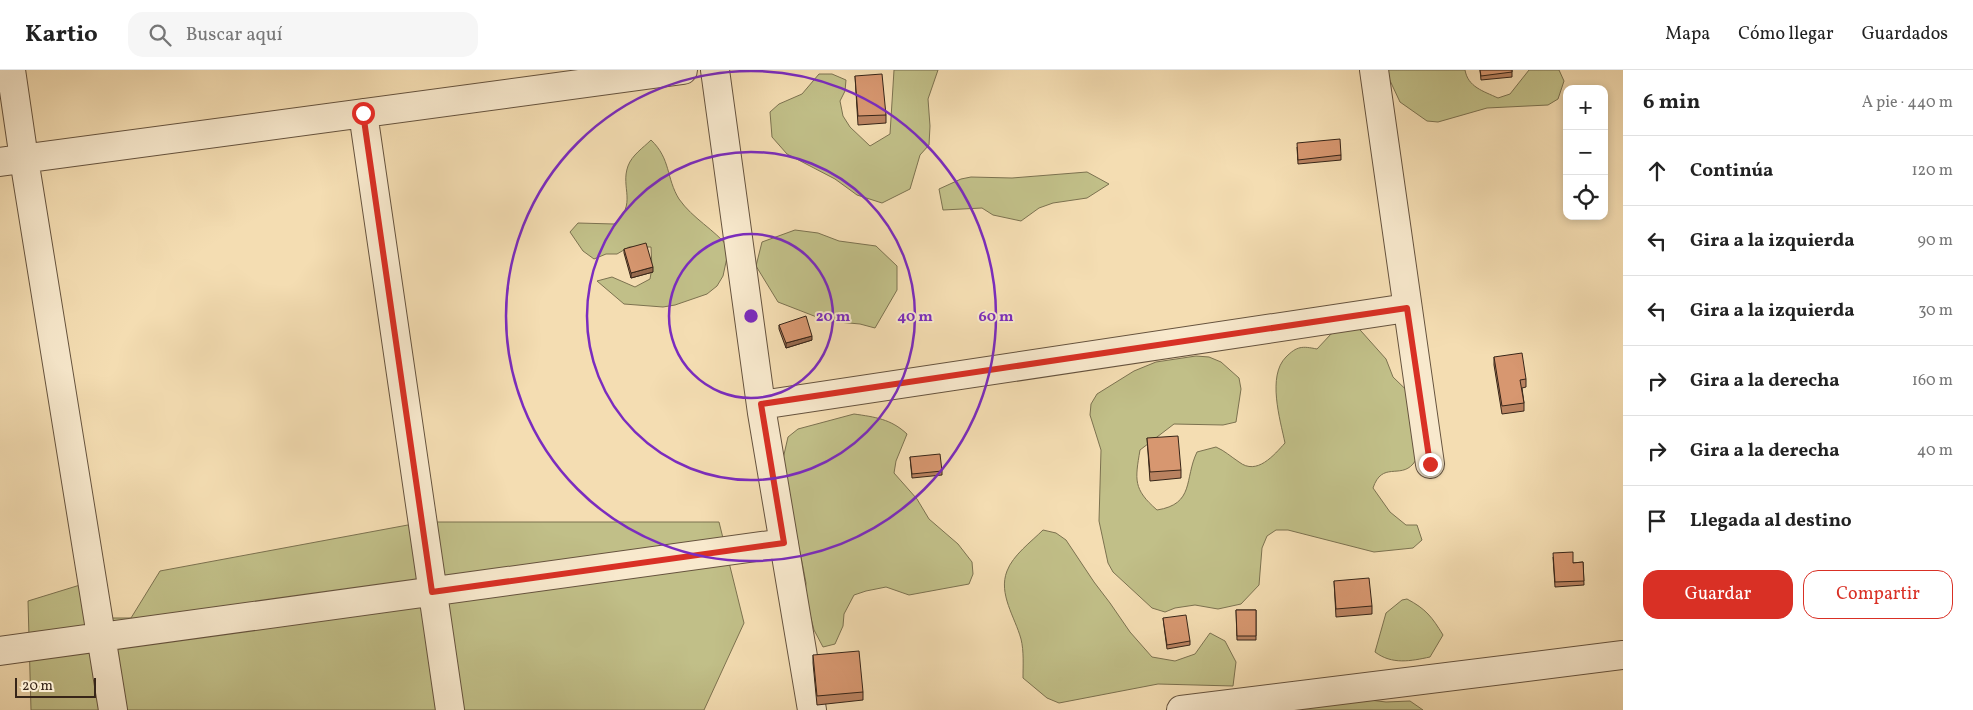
<!DOCTYPE html>
<html lang="es">
<meta charset="utf-8">
<style>
:root{--surface:#fff;--page:#f6f6f6;--text:#222;--muted:#767676;--line:#e0e0e0;--accent:#d93025}
body{margin:0;font-family:Vollkorn,serif;background:var(--page);color:var(--text)}
.controls{position:absolute;right:15px;top:15px;display:grid;overflow:hidden;border-radius:10px;box-shadow:0 2px 8px #0003}
.controls button{width:45px;height:45px;display:grid;place-items:center;padding:0;border:0;border-bottom:1px solid var(--line);background:var(--surface);color:var(--text);font:25px sans-serif}
.scale{position:absolute;left:15px;bottom:12px;width:81px;box-sizing:border-box;padding-left:5px;border:2px solid #372518;border-top:0;font-size:14px;line-height:18px;white-space:nowrap;color:#372518;-webkit-text-stroke:4px #f8e9cd;paint-order:stroke}
.stop{position:absolute;width:15px;height:15px;margin:-11px;border:4px solid #d93025;border-radius:50%;background:#fff}
.stop.end{background:#d93025;border-color:#fff;box-shadow:0 1px 5px #0008}
.list{margin:0;padding:0;list-style:none}
h2{display:flex;justify-content:space-between;align-items:center;height:65px;margin:0;padding:0 20px;font-size:21px}
h2 small{font-size:16px;font-weight:400;color:var(--muted)}
.list li{display:grid;grid-template-columns:32px 1fr auto;gap:15px;align-items:center;box-sizing:border-box;height:70px;padding:0 20px;border-top:1px solid var(--line)}
.list b{display:block;font-size:19px;white-space:nowrap}
.list em{font-size:16px;font-style:normal;color:var(--muted)}
.actions{display:flex;gap:10px;padding:15px 20px}
.actions a{flex:1;padding:11px 0;border:1px solid var(--accent);border-radius:15px;text-align:center;font-size:18px;color:var(--accent)}
.actions .main{background:var(--accent);color:#fff}
.icon{flex:none;width:28px;height:28px;fill:none;stroke:currentColor;stroke-width:2;stroke-linecap:round;stroke-linejoin:round}
.map{position:relative;flex:none;width:1623px;height:640px;overflow:hidden}
header{display:flex;align-items:center;gap:30px;box-sizing:border-box;height:70px;padding:0 25px;background:var(--surface);border-bottom:1px solid var(--line)}
header strong{font-size:24px}
nav{display:flex;gap:28px;margin-inline-start:auto;font-size:18px}
.search{width:350px;height:45px;background:var(--page);display:flex;align-items:center;gap:12px;box-sizing:border-box;padding:0 18px;border-radius:15px;color:var(--muted);font-size:19px}
main{display:flex}
aside{flex:1;background:var(--surface)}
.map>svg:first-child{display:block}
.green{fill:#c1bf88;stroke:#7c7250}
.lines{fill:none;stroke-linecap:round;stroke-linejoin:round}
.minor-casing{stroke:#66533e;stroke-width:30}
.minor{stroke:#f8e9cd;stroke-width:28}
.wall{fill:#b98260;stroke:#372518}
.shaded-wall{fill:#966a4e;stroke:#372518}
.building{fill:#d79770;stroke:#372518}
.route{stroke:#d93025;stroke-width:6}
.ring{fill:none;stroke:#7b2cbf;stroke-width:2.5}
.centre{fill:#7b2cbf;stroke:#f8e9cd;stroke-width:2.5}
.ring-label{font-size:15px;text-anchor:middle;font-weight:bold;fill:#7b2cbf;stroke:#f8e9cd;stroke-width:4;stroke-linejoin:round;paint-order:stroke}
</style>
<header>
<strong>Kartio</strong>
<div class="search"><svg class="icon" aria-label="search" viewBox="0 0 24 24"><circle cx="10" cy="10" r="6"/><path d="M15 15l6 6"/></svg>Buscar aquí</div>
<nav><a>Mapa</a><a>Cómo llegar</a><a>Guardados</a></nav>
</header>
<main>
<div class="map">
<svg width="1623" height="640" viewBox="0 0 1623 640">
<rect width="100%" height="100%" fill="#f4ddb2"/>
<filter id="stains"><feTurbulence type="fractalNoise" baseFrequency=".004" numOctaves="4"/><feColorMatrix values="0 0 0 0 .2 0 0 0 0 .09 0 0 0 0 .02 0 0 0 .5 -.17"/></filter>
<radialGradient id="worn" r=".72"><stop offset=".6" stop-color="#630" stop-opacity="0"/><stop offset="1" stop-color="#630" stop-opacity=".3"/></radialGradient>
<path class="green" d="M894 0H938L928 29 930 56 929 75 920 85 910 119 882 133 857 125 835 109 787 84 772 67 770 42 779 34 802 24 819 4H832L846 10 845 21 840 31 843 46 850 57 870 76 890 64Z
M1385 0H1465C1468 17 1483 21 1498 28L1510 24 1529 0H1559L1564 11 1558 29 1548 35 1487 38 1438 52 1427 51 1400 32Z
M651 70C671 89 666 108 679 129 693 149 714 159 729 178L723 206 717 216 707 224 675 235 663 237 624 234 597 211 612 207 635 217 650 209 652 198 651 177H629L617 184H606L594 189 583 181 570 162 578 153 614 154C638 134 620 118 628 96 632 85 643 78 651 70Z
M1087 102 1109 114 1087 128 1053 133 1039 138 1021 151 993 145 982 138 943 140 939 119 961 109 971 107 1012 108Z
M795 160 818 163 839 171 876 176 897 196V220L875 258 860 254 827 251 778 232 756 196 762 172Z
M1353 252 1386 289 1393 307 1427 340C1424 356 1425 381 1413 394 1400 409 1382 391 1373 418L1390 442 1406 455H1417L1422 470 1413 478 1374 482 1288 460H1276L1267 466 1262 478 1259 515 1241 534 1218 539 1195 535 1175 538 1165 542 1152 538 1113 502 1108 493 1099 451 1101 380 1090 345 1091 334 1097 324 1134 301 1156 292 1196 286 1209 287 1221 292 1239 308 1241 319 1236 352 1223 355 1174 354 1140 380C1135 410 1133 419 1157 440 1195 434 1184 409 1197 382L1216 377C1225 381 1230 386 1239 392 1257 406 1274 385 1285 373 1280 349 1267 306 1286 287 1297 276 1302 276 1317 279L1331 264Z
M854 344C875 347 891 349 907 364L896 391 894 403 917 429 929 449 958 474 972 492 973 504 969 514 909 525 886 517 866 521 854 525 844 544 843 556 835 574 823 577 814 560 805 525 806 513 800 482 778 427 777 415 788 367 798 359Z
M424 452H719L744 553 704 640H31L28 531 80 515 102 548H131L160 501Z
M1043 460 1056 463 1066 470 1094 512 1110 533 1130 562 1152 587 1175 591 1195 584 1210 563 1225 571 1236 592 1233 616 1158 614 1059 633 1047 628 1023 608C1023 595 1024 581 1021 569 1015 547 998 524 1007 501 1013 485 1031 472 1043 460Z
M1407 529C1426 539 1432 547 1443 565L1430 587C1411 591 1392 595 1375 582L1386 543 1402 530Z
M1362 629 1386 632 1410 631 1423 640H1267Z"/>
<g class="lines">
<defs>
<path id="minor" d="M11 0 24 89 113 640
M715 0 762 343 812 640
M1374 0 1430 394
M363 43 450 640
M0 92 683 0
M761 335 1407 238
M0 581 784 473
M1181 640 1623 585"/>
</defs>
<use href="#minor" class="minor-casing"/>
<use href="#minor" class="minor"/>
</g>
<path class="wall" d="M1480 0H1512V7L1481 10Z
M855 6 886 45V53L858 55Z
M1297 77 1341 85V90L1298 94Z
M624 179 653 202 631 208 624 183Z
M779 255 812 270 786 278 779 259Z
M1494 287 1526 309V317L1522 318 1524 333V341L1502 344 1494 295Z
M1147 368 1181 400V408L1150 411Z
M910 387 942 401V405L912 408Z
M1553 487 1573 493 1583 492 1584 515 1555 517Z
M1334 511 1372 536V544L1336 547Z
M1236 540H1256V570H1237Z
M1163 548 1190 571V575L1167 579Z
M813 585 863 622V630L817 635 813 593Z"/>
<path class="shaded-wall" d="M653 197V202L631 208V203Z
M812 266V270L786 278V273Z"/>
<path class="building" d="M1480 0H1512V2L1481 6Z
M882 4 886 45 858 46 855 6Z
M1340 69 1341 85 1298 90 1297 73Z
M646 173 653 197 631 203 624 179Z
M806 246 812 266 786 273 779 255Z
M1522 283 1526 309 1520 310 1524 333 1502 336 1494 287Z
M1178 366 1181 400 1150 402 1147 368Z
M940 384 942 401 912 404 910 387Z
M1573 482V493L1583 492 1584 511 1555 512 1553 483Z
M1369 508 1372 536 1336 539 1334 511Z
M1236 540H1256V566H1237Z
M1186 545 1190 571 1167 575 1163 548Z
M859 581 863 622 817 626 813 585Z"/>
<g class="lines">
<path class="route" d="M363 43 432 522 784 473 761 334 1407 238 1430 394"/>
</g>
<g class="ring">
<circle cx="751" cy="246" r="82"/>
<circle cx="751" cy="246" r="164"/>
<circle cx="751" cy="246" r="245"/>
</g>
<circle cx="751" cy="246" r="8" class="centre"/>
<g class="ring-label">
<text x="833" y="251">20 m</text>
<text x="915" y="251">40 m</text>
<text x="996" y="251">60 m</text>
</g>
<rect width="100%" height="100%" filter="url(#stains)"/>
<rect width="100%" height="100%" fill="url(#worn)"/>
</svg>
<div class="controls">
<button>+</button>
<button>−</button>
<button><svg class="icon" aria-label="locate" viewBox="0 0 24 24"><circle cx="12" cy="12" r="6"/><path d="M12 2v4M12 18v4M2 12h4M18 12h4"/></svg></button>
</div>
<div class="scale">20 m</div>
<div class="stop" style="left:363px;top:43px"></div>
<div class="stop end" style="left:1430px;top:394px"></div>
</div>
<aside>
<h2>6 min<small>A pie · 440 m</small></h2>
<ul class="list">
<li><svg class="icon" aria-label="ahead" viewBox="0 0 24 24"><path d="M12 20V5M6 11l6-6 6 6"/></svg><div><b>Continúa</b></div><em>120 m</em></li>
<li><svg class="icon" aria-label="left" viewBox="0 0 24 24"><path d="M17 20v-9H6M10 6l-5 5 5 5"/></svg><div><b>Gira a la izquierda</b></div><em>90 m</em></li>
<li><svg class="icon" aria-label="left" viewBox="0 0 24 24"><path d="M17 20v-9H6M10 6l-5 5 5 5"/></svg><div><b>Gira a la izquierda</b></div><em>30 m</em></li>
<li><svg class="icon" aria-label="right" viewBox="0 0 24 24"><path d="M7 20v-9h11M14 6l5 5-5 5"/></svg><div><b>Gira a la derecha</b></div><em>160 m</em></li>
<li><svg class="icon" aria-label="right" viewBox="0 0 24 24"><path d="M7 20v-9h11M14 6l5 5-5 5"/></svg><div><b>Gira a la derecha</b></div><em>40 m</em></li>
<li><svg class="icon" aria-label="arrive" viewBox="0 0 24 24"><path d="M6 21V4h12l-3 4 3 4H6"/></svg><div><b>Llegada al destino</b></div></li>
</ul>
<div class="actions"><a class="main">Guardar</a><a>Compartir</a></div>
</aside>
</main>
